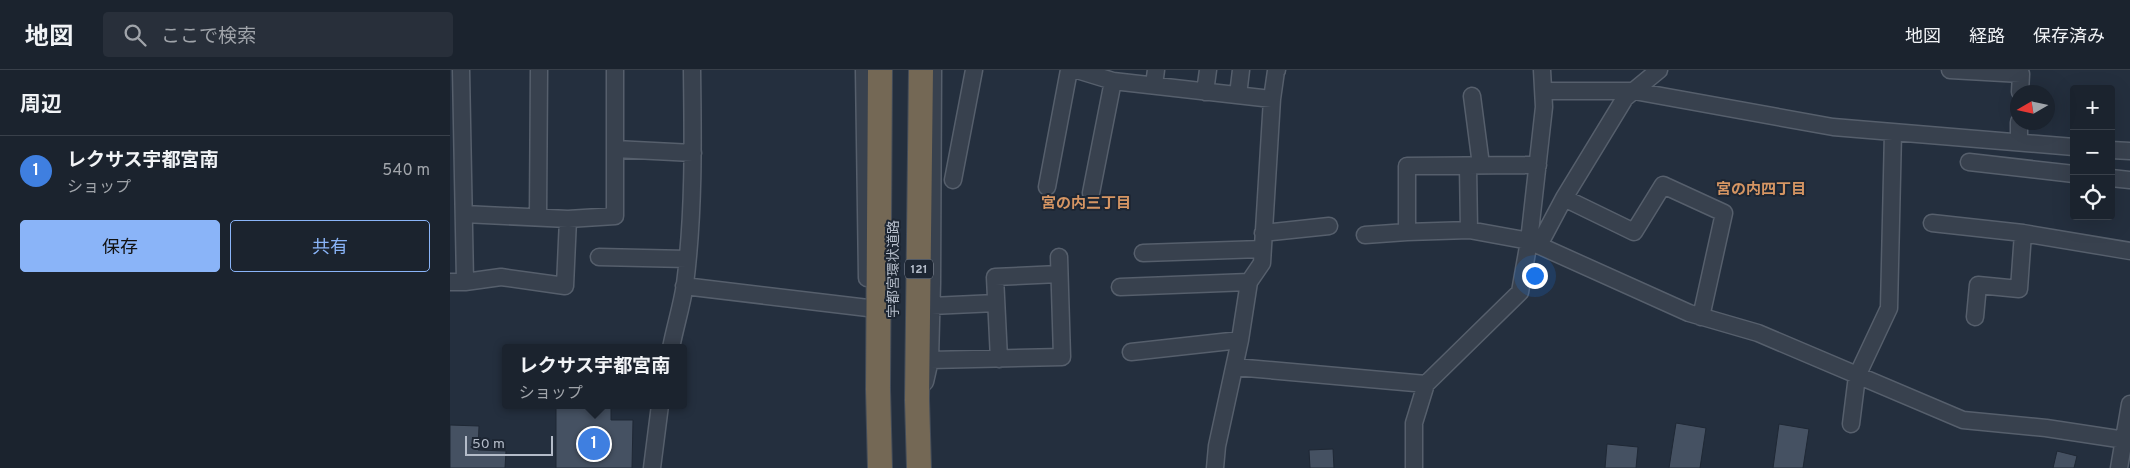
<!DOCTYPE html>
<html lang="ja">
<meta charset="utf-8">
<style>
:root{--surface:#1b232e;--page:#282f3a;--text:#f1f3f6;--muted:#a0a4aa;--line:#39404a;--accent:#8ab4f8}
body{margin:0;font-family:Overpass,"Noto Sans JP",sans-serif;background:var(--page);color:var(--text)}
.controls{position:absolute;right:15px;top:15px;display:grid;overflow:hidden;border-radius:5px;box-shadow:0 5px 20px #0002}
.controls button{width:45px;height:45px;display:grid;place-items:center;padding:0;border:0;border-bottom:1px solid var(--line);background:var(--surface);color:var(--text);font:25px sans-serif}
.compass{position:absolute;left:1560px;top:15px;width:45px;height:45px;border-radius:50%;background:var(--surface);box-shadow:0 5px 20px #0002;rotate:261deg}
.scale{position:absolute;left:15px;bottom:12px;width:88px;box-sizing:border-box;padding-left:5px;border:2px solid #b4bcc9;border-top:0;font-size:14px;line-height:18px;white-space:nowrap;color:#b4bcc9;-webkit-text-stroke:4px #1d2633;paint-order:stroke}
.you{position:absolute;left:1084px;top:205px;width:18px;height:18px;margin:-12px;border:4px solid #fff;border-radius:50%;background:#1a73e8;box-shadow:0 0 0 8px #1a73e833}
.badge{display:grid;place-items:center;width:32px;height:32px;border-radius:50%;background:var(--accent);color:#fff;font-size:16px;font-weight:700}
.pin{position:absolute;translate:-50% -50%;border:2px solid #fff;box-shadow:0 1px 5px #0006}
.popup{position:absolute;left:52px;top:274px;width:185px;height:65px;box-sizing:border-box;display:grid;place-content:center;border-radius:5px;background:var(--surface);filter:drop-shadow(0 1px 4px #0005);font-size:16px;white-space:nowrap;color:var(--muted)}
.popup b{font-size:19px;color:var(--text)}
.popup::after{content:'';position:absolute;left:50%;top:100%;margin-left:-10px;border:10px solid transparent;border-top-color:var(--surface)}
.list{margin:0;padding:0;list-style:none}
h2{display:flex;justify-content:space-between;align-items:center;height:65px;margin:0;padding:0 20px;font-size:21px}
h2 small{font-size:16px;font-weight:400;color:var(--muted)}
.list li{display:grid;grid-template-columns:32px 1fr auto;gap:15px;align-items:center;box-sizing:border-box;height:70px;padding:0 20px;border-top:1px solid var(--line)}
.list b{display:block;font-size:19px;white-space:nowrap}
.list p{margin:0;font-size:16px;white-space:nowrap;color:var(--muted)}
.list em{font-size:16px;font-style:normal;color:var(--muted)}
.actions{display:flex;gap:10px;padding:15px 20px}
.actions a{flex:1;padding:11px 0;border:1px solid var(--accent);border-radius:5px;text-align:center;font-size:18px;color:var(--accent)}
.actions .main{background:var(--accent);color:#111}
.icon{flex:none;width:28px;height:28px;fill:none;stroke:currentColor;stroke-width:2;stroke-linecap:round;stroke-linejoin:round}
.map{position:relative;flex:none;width:1680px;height:398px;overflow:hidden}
header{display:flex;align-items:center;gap:30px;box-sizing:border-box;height:70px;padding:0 25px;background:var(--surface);border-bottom:1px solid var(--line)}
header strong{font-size:24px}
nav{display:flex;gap:28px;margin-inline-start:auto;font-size:18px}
.search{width:350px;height:45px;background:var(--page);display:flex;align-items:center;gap:12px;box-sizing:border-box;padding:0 18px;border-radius:5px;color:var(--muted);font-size:19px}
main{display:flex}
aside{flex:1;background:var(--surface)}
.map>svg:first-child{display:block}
.building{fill:#455162;stroke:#1f2835}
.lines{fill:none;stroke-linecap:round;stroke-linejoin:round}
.minor-casing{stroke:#565f6c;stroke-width:19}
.highway-casing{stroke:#434c59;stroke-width:26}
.minor{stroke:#38414e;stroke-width:16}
.highway{stroke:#746855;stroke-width:24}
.labels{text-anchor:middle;stroke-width:4;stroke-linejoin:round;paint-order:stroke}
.shield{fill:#1d2633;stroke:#878f9c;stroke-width:1}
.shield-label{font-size:12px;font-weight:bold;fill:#b4bcc9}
.street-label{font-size:14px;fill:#b4bcc9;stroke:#1d2633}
.neighbourhood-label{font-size:15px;font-weight:bold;fill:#d59563;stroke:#1d2633}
</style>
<header>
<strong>地図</strong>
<div class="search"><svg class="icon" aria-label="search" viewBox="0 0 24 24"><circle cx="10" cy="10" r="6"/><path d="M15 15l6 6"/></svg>ここで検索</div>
<nav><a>地図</a><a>経路</a><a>保存済み</a></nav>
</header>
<main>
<aside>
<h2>周辺<small></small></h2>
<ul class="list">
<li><span class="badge" style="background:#3f7fe0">1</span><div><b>レクサス宇都宮南</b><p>ショップ</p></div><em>540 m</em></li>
</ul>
<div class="actions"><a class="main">保存</a><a>共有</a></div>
</aside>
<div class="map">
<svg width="1680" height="398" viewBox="0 0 1680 398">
<rect width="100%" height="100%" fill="#242f3e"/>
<path class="building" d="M106 335H161V350H183L182 398H106Z
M1226 353 1256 358 1250 398H1219Z
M1329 354 1359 359 1353 398H1323Z
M0 355 29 356 28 380 56 381 55 398H0Z
M1157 374 1188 377 1186 398H1155Z
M883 379 884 398H860L859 380Z
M1607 381 1627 386 1624 398H1603Z"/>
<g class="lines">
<defs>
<path id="minor" d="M11 0 15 212
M414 0 417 208
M627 0 663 11 822 29
M1500 0 1571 4 1570 22
M704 15 706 0
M1094 21H1184L1383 57 1624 77
M755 22 758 0
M788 25 791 0
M1022 26 1031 95
M1569 72V52
M165 79 243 83
M1661 80 1680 81
M1519 92 1624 104
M1018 96 1019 160
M1661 108 1680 110
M503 110 524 0
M597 117 619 0
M641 123 663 11
M1114 128 1184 162 1213 115 1274 143 1251 247
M14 144 118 149
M88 147 89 0
M1482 153 1573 163
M957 162 1019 160 1079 171 1239 243 1308 263 1513 350 1596 358 1675 370
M813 163 879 156
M915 165 957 162V96L1088 95
M1089 175 1114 128 1175 28 1209 0
M693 183 812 179
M149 187 237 189
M0 212H15L51 207 115 216 118 149 165 146V0
M234 216 418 238
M670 217 799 212
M481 236 546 233
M1525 247 1528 215 1569 219 1573 163 1680 181
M221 278C225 257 232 235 235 214 244 143 243 72 242 0
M681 282 790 270
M549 289 545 207 609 204
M480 290 612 287 609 187
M785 297 976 314
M475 312 480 290 482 213 483 0
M1401 354 1407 306 1439 238 1443 62
M202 398 210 335
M765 398 767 376 790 270 799 212 812 193 822 29 826 1 827 0
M964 398V353L976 314 1070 222 1079 171 1094 37 1092 0
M1669 398 1680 334"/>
<path id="highway" d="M430 398 428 319 430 0
M469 398 467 330 471 0"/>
</defs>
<use href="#minor" class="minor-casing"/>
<use href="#highway" class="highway-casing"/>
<use href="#minor" class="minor"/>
<use href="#highway" class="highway"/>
</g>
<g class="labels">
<rect class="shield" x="455" y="189.5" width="28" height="19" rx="4"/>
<g class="shield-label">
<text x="469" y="203">121</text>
</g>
<g class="street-label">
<text transform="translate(443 199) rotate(-90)" y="5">宇都宮環状道路</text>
</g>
<g class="neighbourhood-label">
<text x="1311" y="124">宮の内四丁目</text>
<text x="636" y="138">宮の内三丁目</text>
</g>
</g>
</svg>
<div class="controls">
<button>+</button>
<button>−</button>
<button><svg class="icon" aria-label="locate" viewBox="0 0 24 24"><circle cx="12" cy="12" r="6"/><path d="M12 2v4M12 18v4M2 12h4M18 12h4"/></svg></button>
</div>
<svg class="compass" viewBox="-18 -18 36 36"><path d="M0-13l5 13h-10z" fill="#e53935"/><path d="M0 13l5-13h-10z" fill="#a0a4aa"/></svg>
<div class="scale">50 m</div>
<div class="you"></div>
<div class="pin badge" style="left:144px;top:374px;background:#3f7fe0">1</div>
<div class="popup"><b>レクサス宇都宮南</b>ショップ</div>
</div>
</main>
